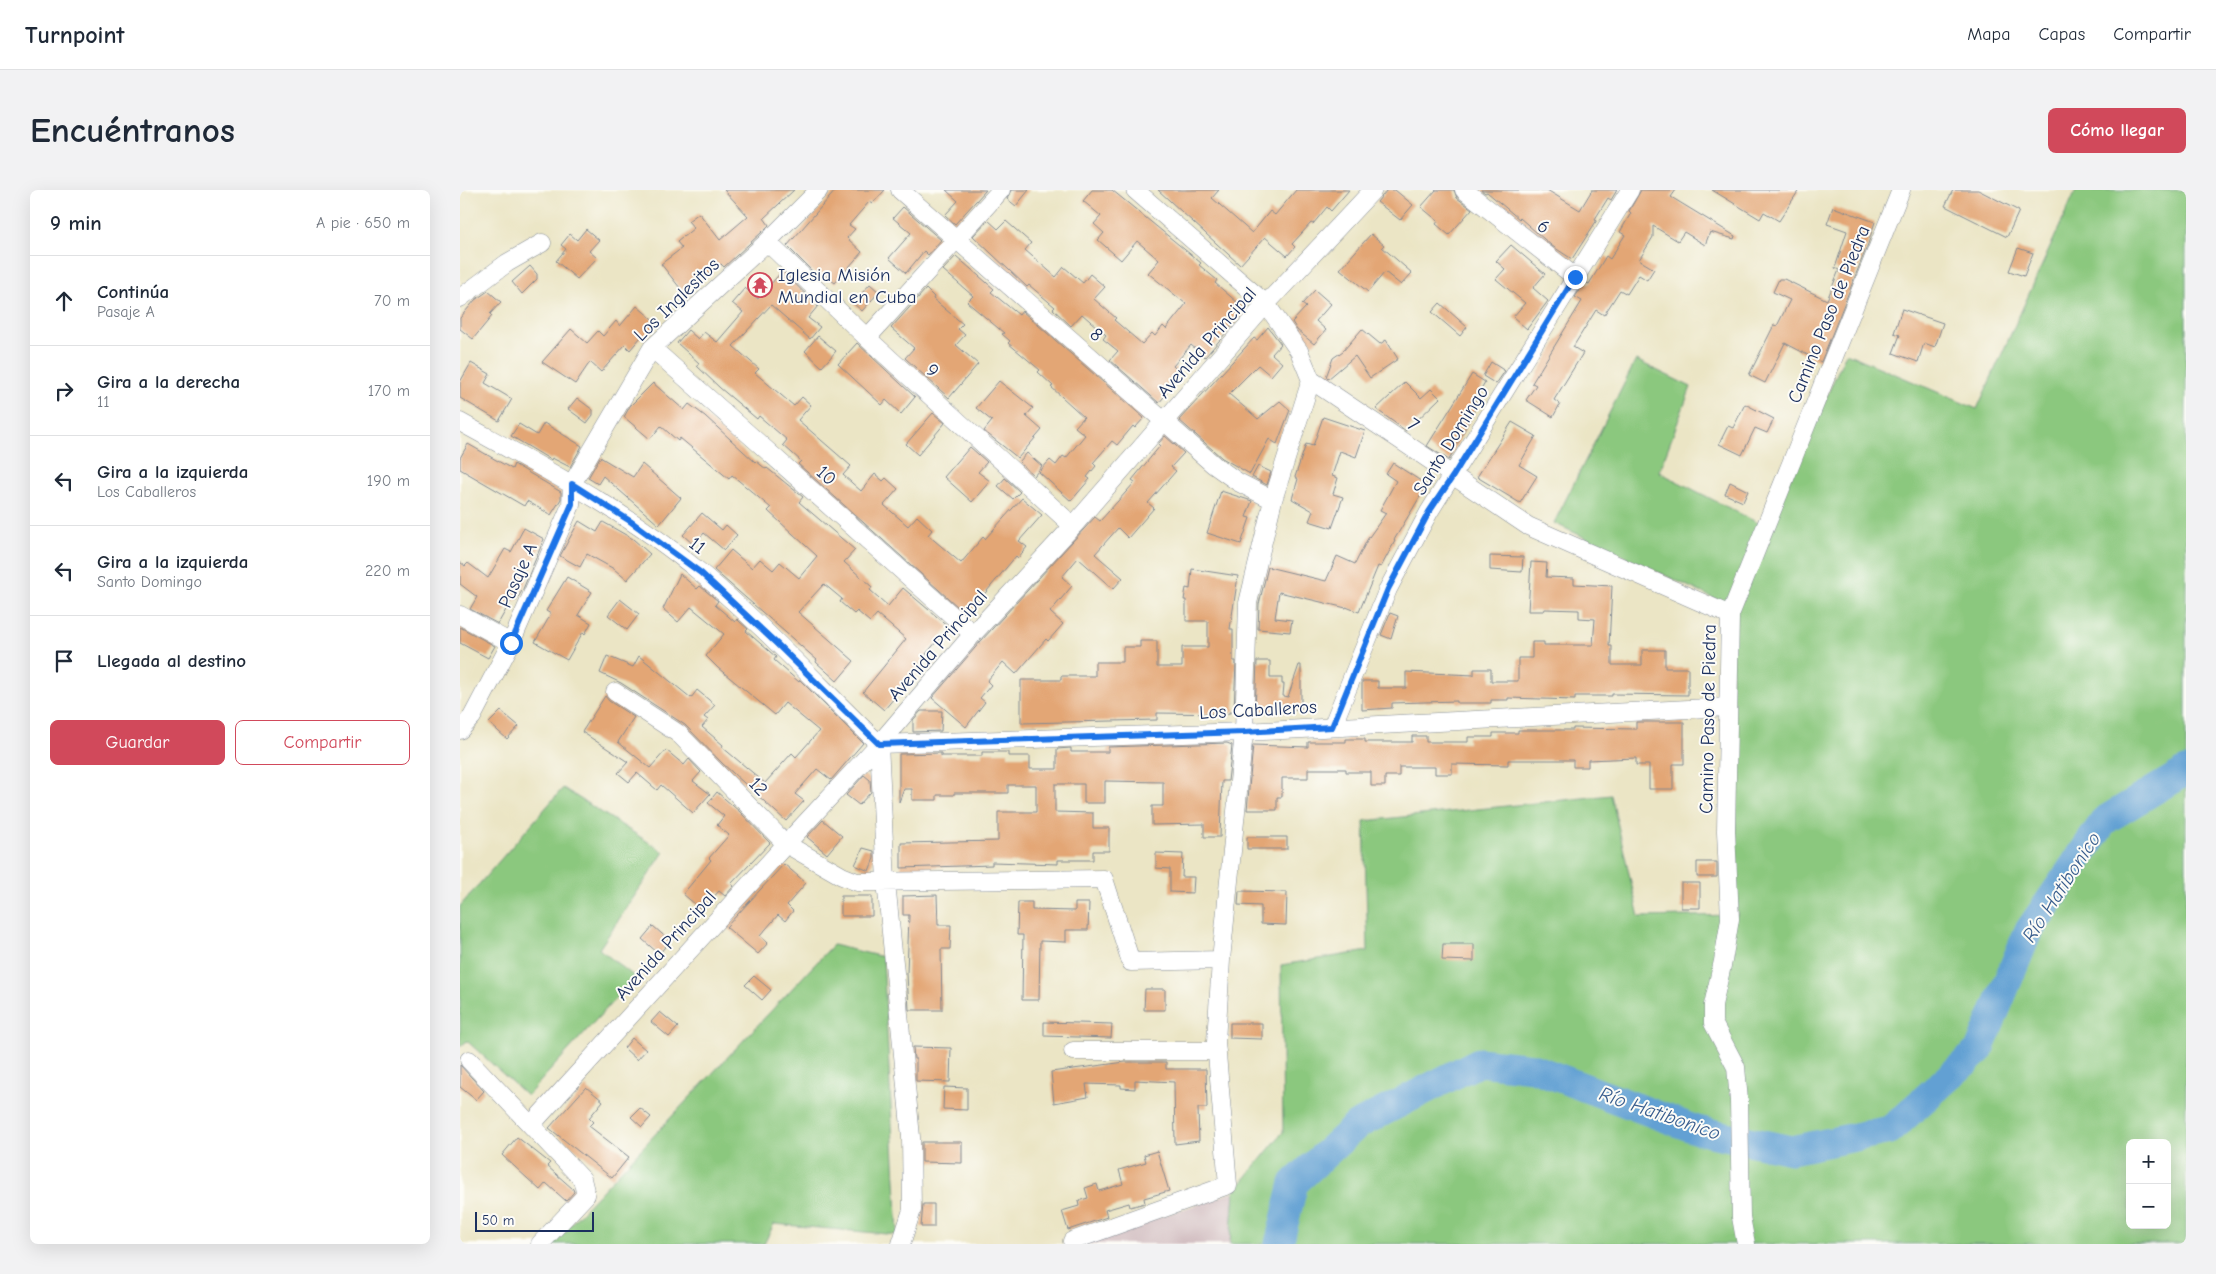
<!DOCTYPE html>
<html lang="es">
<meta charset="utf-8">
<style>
:root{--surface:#fff;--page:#f2f2f3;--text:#1f2937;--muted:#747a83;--line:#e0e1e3;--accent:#d1495b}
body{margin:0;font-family:"Comic Neue",sans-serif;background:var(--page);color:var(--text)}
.controls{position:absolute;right:15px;bottom:15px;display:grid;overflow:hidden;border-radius:8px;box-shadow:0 5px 20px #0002}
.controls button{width:45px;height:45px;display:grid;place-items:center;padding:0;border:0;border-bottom:1px solid var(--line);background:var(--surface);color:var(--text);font:25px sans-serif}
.scale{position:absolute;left:15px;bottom:12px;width:119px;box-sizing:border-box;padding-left:5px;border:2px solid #1b2f5e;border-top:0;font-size:14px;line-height:18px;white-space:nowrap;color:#1b2f5e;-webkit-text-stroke:4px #fdfcf7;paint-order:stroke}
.stop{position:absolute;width:15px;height:15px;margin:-11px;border:4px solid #1a73e8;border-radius:50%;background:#fff}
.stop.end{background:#1a73e8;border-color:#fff;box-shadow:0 1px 5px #0008}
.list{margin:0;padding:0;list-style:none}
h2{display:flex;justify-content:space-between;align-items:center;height:65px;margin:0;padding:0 20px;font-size:21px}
h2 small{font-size:16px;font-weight:400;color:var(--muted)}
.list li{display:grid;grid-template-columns:32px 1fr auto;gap:15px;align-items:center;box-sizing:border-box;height:90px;padding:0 20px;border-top:1px solid var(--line)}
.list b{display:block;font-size:19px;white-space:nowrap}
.list p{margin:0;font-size:16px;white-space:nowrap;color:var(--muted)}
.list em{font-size:16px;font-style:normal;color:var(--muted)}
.actions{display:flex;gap:10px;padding:15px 20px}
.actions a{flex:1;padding:11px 0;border:1px solid var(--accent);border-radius:8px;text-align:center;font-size:18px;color:var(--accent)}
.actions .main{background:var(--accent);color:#fff}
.icon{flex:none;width:28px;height:28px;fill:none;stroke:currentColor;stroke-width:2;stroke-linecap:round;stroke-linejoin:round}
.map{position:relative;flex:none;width:1726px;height:1054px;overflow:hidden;border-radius:8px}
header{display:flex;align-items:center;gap:30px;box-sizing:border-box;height:70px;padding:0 25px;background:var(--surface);border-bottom:1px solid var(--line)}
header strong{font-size:24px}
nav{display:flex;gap:28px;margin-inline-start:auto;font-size:18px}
.intro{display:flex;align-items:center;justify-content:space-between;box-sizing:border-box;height:120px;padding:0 30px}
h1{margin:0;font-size:35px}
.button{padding:12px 22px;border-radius:8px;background:var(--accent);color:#fff;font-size:18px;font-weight:700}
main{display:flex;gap:30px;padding:0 30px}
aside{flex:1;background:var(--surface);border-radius:8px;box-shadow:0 5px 20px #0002}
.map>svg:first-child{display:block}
.industrial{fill:#d2bec1}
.green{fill:#8bc87e;stroke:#537c6e;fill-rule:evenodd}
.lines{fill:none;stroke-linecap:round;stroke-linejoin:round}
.river{stroke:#62a0d3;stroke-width:29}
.building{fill:#e3a675}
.minor-casing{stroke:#838a92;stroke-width:19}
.minor{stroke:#fff;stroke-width:18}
.route{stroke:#1a73e8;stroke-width:6}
.labels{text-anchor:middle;stroke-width:4;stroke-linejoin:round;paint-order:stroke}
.street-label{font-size:19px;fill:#1b2f5e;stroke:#fdfcf7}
.poi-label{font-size:19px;fill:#1b2f5e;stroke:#fdfcf7;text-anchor:start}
.water-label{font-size:20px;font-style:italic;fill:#375c8d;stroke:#fdfcf7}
</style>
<header>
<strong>Turnpoint</strong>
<nav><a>Mapa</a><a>Capas</a><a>Compartir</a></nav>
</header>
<div class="intro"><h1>Encuéntranos</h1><a class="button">Cómo llegar</a></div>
<main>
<aside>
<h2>9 min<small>A pie · 650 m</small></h2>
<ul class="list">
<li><svg class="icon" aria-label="ahead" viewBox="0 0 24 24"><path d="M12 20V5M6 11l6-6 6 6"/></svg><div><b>Continúa</b><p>Pasaje A</p></div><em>70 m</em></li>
<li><svg class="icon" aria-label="right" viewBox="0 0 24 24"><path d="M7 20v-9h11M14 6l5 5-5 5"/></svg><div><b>Gira a la derecha</b><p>11</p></div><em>170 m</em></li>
<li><svg class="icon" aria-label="left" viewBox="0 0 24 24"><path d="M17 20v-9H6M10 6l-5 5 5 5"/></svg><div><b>Gira a la izquierda</b><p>Los Caballeros</p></div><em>190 m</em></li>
<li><svg class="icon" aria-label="left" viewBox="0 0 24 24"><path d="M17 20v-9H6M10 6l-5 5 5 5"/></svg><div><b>Gira a la izquierda</b><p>Santo Domingo</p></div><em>220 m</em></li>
<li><svg class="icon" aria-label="arrive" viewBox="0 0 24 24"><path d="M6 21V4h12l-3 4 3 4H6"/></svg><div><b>Llegada al destino</b></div></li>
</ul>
<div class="actions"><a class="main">Guardar</a><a>Compartir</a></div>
</aside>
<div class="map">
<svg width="1726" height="1054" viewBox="0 0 1726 1054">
<rect width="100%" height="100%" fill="#fdfcf7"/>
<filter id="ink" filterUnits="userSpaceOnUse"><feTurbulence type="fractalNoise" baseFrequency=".02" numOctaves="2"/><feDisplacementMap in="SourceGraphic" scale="10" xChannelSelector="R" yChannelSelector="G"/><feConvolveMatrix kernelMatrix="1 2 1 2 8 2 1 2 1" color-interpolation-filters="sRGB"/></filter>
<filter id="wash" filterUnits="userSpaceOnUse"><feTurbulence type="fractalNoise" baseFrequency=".0096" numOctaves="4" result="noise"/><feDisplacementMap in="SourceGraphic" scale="20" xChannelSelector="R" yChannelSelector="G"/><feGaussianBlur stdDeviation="1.12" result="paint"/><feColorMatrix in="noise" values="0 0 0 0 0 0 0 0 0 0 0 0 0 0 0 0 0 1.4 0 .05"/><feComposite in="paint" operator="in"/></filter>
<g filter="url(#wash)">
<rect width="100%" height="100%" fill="#ebe5c5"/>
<path class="industrial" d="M774 1002 770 1054H618Z"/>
<path class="green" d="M1616 0H1726V1054H770L774 1002 823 942 821 775 908 761 904 631 1151 605 1179 727 1277 725 1270 416 1094 333 1176 170 1231 197 1199 282 1308 338 1386 163 1517 219ZM1670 953H1707V1035H1670Z
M103 598 204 662 139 759 175 787 67 906 7 851 0 857V716Z
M373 755 423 767 438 1045 314 1034 304 1054H92Z"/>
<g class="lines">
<path class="river" d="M819 1054 834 993 897 935 1019 872 1073 878 1237 940 1331 960 1430 940 1519 860 1568 742 1645 630 1726 581"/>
</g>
<g id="blocks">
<path class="building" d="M264 0H334L304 28 309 35 302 42 264 77 261 74 224 103 201 74 222 58 217 52 234 38 228 31 239 23 260 50 288 26Z
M376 0H425L412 14 409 12 389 35 395 39 387 48 402 62 375 93 362 83 358 87 327 56Z
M486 0H526L495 34 485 25 498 11Z
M551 0H569L556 16 547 9Z
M632 0H652L741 73 739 75 757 90 755 93 786 120 745 167 731 155 713 176 720 182 704 201 707 203 699 213 650 170 658 161 643 149 646 145 622 124 611 136 593 119 595 117 569 95 567 97 513 46 528 30 538 39 546 31 571 53 565 60 596 87 604 77 623 93 630 84 645 97 634 109 656 128 654 130 682 154 692 143 695 146 703 136 706 139 726 114 688 83 699 70 677 51 661 70 638 50 644 43 634 34 641 26 623 11Z
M698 0H759L752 8 792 43 810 21 815 25 836 0H889L871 21 867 17 853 34 851 33 832 54 835 57 827 66 805 47 780 75Z
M927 0H935L953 15 940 30 917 12Z
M976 0H994L997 8 1012 19 989 45 976 34 978 31 961 17Z
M1021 0H1087L1120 20 1132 0H1157L1151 10 1148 8 1135 29 1137 30 1112 69 1092 56 1060 28 1059 29 1027 2 1025 3Z
M1181 0H1216L1211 7 1275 46 1274 49 1250 42 1245 55 1224 42 1218 51 1193 36V47L1179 70 1194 79 1187 90 1179 85 1167 104 1160 100 1144 125 1136 120 1113 157 1123 163 1094 210 1100 214 1093 227 1066 210 1076 195 1072 193 1122 111 1115 107 1125 92 1129 94 1146 66 1150 69 1165 45 1160 42 1171 23 1169 21Z
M1252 0H1339L1319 31 1304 22 1300 29Z
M1493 0H1518L1559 21 1547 47 1485 16Z
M443 17 481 50 468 65 464 61 446 83 429 68 451 43 433 28Z
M1373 17 1415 32 1408 54 1361 172 1325 153 1305 193 1289 185 1314 135 1317 136 1330 110 1313 102 1319 89H1324L1367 110 1379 80 1375 78 1387 41 1367 34Z
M126 39 139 50 129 61 137 68 117 89 96 71 106 59 101 55 110 44 117 50Z
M911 44 924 55 922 57 952 83 941 95 925 82 908 102 880 79Z
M1051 55 1085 84 1073 98 1088 111 1067 139 1053 127 1065 113 1036 89 1045 79 1036 71Z
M1558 58 1573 63 1564 86 1549 81Z
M496 66 534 99 531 102 559 125 562 121 684 228 675 238 673 236 657 255 652 251 633 273 636 276 627 287 630 289 611 311 579 282 590 270 596 275 603 266 606 268 625 245 615 237 624 227 591 197 593 196 578 182 580 180 548 153 550 151 542 144 544 143 507 112 513 106 483 80Z
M70 76 77 84V89L62 104 52 92Z
M322 81 358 116 348 128 360 137 350 149 311 115 273 156 299 179 295 183 334 216 342 207 351 215 338 230 391 276 383 285 401 301 415 284 423 291 426 288 438 299 424 315 448 336 457 326 472 340 468 345 501 373 523 347 525 349 562 308 582 325 559 351 567 357 558 368 556 366 507 425 338 274 341 271 323 255 327 250 299 226 297 229 260 198 237 176 239 173 217 153 228 140 238 149 244 142 257 152 283 122 272 113 285 98 298 109Z
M410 94 419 102 402 121 393 113Z
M466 99 474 107 473 109 503 134 498 139 505 145 496 155 518 174 489 208 445 168 454 158 431 138Z
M855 100 871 114 856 131 866 140 854 154 837 140 832 132 846 117 842 114Z
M28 101 41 112 30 124 32 126 13 149 0 139V128L15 110Z
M980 113 1007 137 1000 146 972 122Z
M177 116 198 134 184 149 181 147 170 160 165 155 141 182 130 172 115 194 82 172 111 139 127 153 138 141 143 146 156 131 160 136Z
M1442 119 1483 133 1475 157 1464 153 1458 172 1433 163 1440 145 1434 143Z
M808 137 821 154 812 164 822 173 811 186 798 175 769 204 798 229 820 211 830 220 817 254 809 249 790 284 762 268 719 230 794 148 797 150Z
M902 139 920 154 926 150 938 169 910 188 895 166 868 189 866 187 873 168 883 161Z
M358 146 376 161 362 177 345 161Z
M397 153 455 207 441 224 426 210 422 215 378 174Z
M1031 172 1045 181 1036 194 1023 186Z
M11 173 30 184 25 193 52 209 39 231 0 208V192Z
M1012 184 1025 192 1014 211 1018 213 989 270 967 256Z
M539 191 573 218 566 226 582 240 558 268 524 241 532 231 516 218Z
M945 192 961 208 971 199 980 208 946 241 916 219Z
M193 193 224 220 229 214 245 226 295 272 296 271 306 279 307 278 343 307 339 312 395 360 384 372 412 397 410 400 428 416 443 398 489 437 466 464 468 465 433 505 435 507 424 520 403 502 446 449 417 424 410 432 397 421 394 424 380 412 382 409 364 394 338 422 394 471 377 491 356 472 357 470 254 380 271 360 292 378 300 369 313 380 320 372 339 388 357 366 308 321 311 318 272 285 269 289 220 248 218 251 201 236 190 249 164 227 170 216Z
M117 208 133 220V225L127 233 108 219Z
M1285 214 1314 229 1307 243 1295 238 1282 265 1259 254 1268 236 1273 238Z
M473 223 485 233 458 265 446 254Z
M863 227 905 241 896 267 880 261 872 286 878 288 873 304 883 307 872 338 849 331 853 321 832 309 838 289 835 287 846 254 853 256Z
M1052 232 1076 246 1059 275 1077 286 1060 313 1017 287Z
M84 233 122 256 110 277 92 268 91 270 51 246 59 234 77 245Z
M705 246 724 263 711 277 716 281 688 313 694 318 668 348 658 338 635 364 663 388 653 399 618 368 602 387 612 396 590 422 603 434 588 451 586 449 556 484 543 472 527 491 531 495 520 508 525 512 506 537 472 508 521 451 635 327 640 331 675 292 672 290 700 256 698 254Z
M8 254 52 279 54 274 101 302V309L91 325 67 311 64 316 0 279V268Z
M510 257 527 272 518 282 530 291 512 312 484 287Z
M567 263 582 276 574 286 559 272Z
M140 267 173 287 182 274 221 308 199 335 143 286 138 294 128 288Z
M933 273 967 295 934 350 935 351 921 377 918 376 899 422 886 417V418L819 402 815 428 832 430 830 442 798 439 799 414 808 377 866 391 877 366 895 374 907 350 926 323 920 320 936 291 926 284Z
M798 276 811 282 807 295 792 287Z
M545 288 560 302 553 309 538 296Z
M1270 292 1288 301 1283 312 1265 304Z
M761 301 792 311 786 327 790 328 781 354 747 343Z
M242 323 262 340 266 335 277 345 264 360 244 343 234 355 223 345Z
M119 331 137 342 143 332 173 349 190 364 167 390 154 379 127 364 120 377 100 366Z
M64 338 84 349 63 399 56 411 52 409 38 434 10 419 17 407 0 394V372L5 376 8 373 28 388 45 359 51 362Z
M1030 366 1063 367 1062 382 1030 380Z
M1071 372 1087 373 1086 387 1114 388V394L1152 396 1149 456H1152V475H1182V460H1205V478H1228V505L1152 504V506H1115V510L1048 508V510H1031V513H997V511L932 513V518L902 520V491H918V498H946V482L1014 485V479H1031V491H1058V468H1072V452H1084V455H1133L1135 429 1119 428V420L1085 419 1084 421H1068Z
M732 379 778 386 770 439H773V471H776L774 522H769V524L697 523V530L561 533V490H601V486H635V472H663V457H680V451H697V477H722V457H748V431H726V410H724L726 398 730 399Z
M220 384 237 399 240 396 258 411 255 415 275 432 277 429 280 432 288 439 286 441 316 467 314 470 339 492 340 490 403 553 371 590 357 579 335 604 344 611 326 631 263 574 225 535 161 493 140 483 147 466 173 477 179 466 231 508 237 500 255 515 244 527 248 530 242 537 263 555 262 557 305 593 332 563 336 567 359 541 325 513 315 525 258 478 246 466 264 444 231 417 218 432 203 419Z
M107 387 132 402 118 425 131 433 125 444 123 442 107 470 75 452 91 424 86 421Z
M160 409 179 424 167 440 148 425Z
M930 423 938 426 931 449 921 445Z
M0 437 35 456 28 468 0 453Z
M797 471H810V488H822V494H824L823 506 828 507 839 475H841V520L795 522Z
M145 506 149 511 174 527 158 552 190 578 206 560 224 575 229 569 241 582 233 591 250 604 233 623 201 595 197 600 177 583 169 592 158 583 168 572 122 542Z
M41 521 59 536 47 549 29 533Z
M461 521H482L481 541 453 542V530Z
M1176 532H1224V574H1213V599H1189V575H1176V568L1128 570V577H1113V570H1048V575L992 574V584H975V577H939V586H925V596H911V582H886V579H848V588H822V607H817V620H787L793 555 848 557V552H886V549H905V552H952V546H966V552H1008V547H1033V543H1058V540H1113V538L1176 539Z
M767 553 772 555 768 591H762L760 647H744V634L692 635V616H703V592L645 591V613H624V594H595V622L633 623V638H649V661H633V670H598V674L532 672V675L441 678V653L538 651V622H576V595H548V603H494V605H477V610H452V599H444L439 612V564L481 563V566H522V562H548V566H570V579H597V559L611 558V562H648V557Z
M404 585 410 590 411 602 399 615 386 605Z
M257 602 280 622 310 653 271 694 274 696 265 706 259 701 242 720 223 704 251 670 249 668 269 645 257 635 264 626 248 613Z
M363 630 382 646 367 664 347 647Z
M787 647H827V659H787Z
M403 658 414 661V668L409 681 395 675Z
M696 663 723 664 722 687H734L733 703 710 702V679L696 678Z
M1237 672H1257V687H1237Z
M324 674 346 693 327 715 333 721 325 731 318 725 300 746 308 753 298 764 266 737Z
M1221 693H1240V718H1221Z
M779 701 827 702 826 735 801 734V716L778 715Z
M477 705 478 735H491L490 759H481L482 820H449L447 784 449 725H443V706Z
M381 706H412V726H381Z
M558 712H572V720L615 721V713H629L628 740H606V752L580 751 579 810H562L563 745H557Z
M193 736 210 751 199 764 182 749Z
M983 754H1014V771L982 770Z
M294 786 311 800 302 810 285 795Z
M685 799H705V820H684Z
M200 822 218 837 209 847 191 832Z
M584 832 652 834 651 848 584 846Z
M770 833H802V849L770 848Z
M172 848 186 860 177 870 164 858Z
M453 857 491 858 490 892 456 891V869H454Z
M665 872H706V879H746L747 918H738L739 951 715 954 714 892 675 890V899L661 898V895L626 894 628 907 594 913 591 882Z
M0 875 24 901 16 910 0 897Z
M126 897 143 911 129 928 133 932 129 936 169 967 152 988 89 938Z
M484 897 507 898V920L483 919Z
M180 918 191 927 182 937 171 927Z
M57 947 90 973 87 976 113 999 114 1002 106 1011 86 993 80 1000 42 965Z
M462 952H502V973L462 972Z
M697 961 709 1001 684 1008 685 1013 670 1017 669 1013 645 1020 647 1027 608 1040 602 1021 619 1016 618 1011 628 1008 625 998 637 994 639 1001 663 994 659 980 686 972 684 965Z
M463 1014H474V1037H461Z"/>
</g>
</g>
<g filter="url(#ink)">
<use href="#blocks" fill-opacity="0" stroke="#838a92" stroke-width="1"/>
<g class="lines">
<defs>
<path id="minor" d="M440 0 754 275 778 292 813 310
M675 0 806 114 839 161 851 190 1068 336 1270 425
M1004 0 1115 87
M307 52 407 148 613 336
M0 108 47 73 82 53
M407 148 541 0
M192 158 513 444
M0 232C83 278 168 322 241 383 304 436 360 497 419 554
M0 425 51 453
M155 502 219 544 326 654 382 686 397 692 644 689 671 772 761 770
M872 537 928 399 969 322 1170 0
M0 540 12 527 51 453 111 315 112 294 192 158 307 52 359 0
M419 554 784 542 1268 517
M419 554 426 691 451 947 452 1020 441 1054
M613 861H757
M9 870 122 989 126 1005 80 1054
M71 935 326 654 419 554 513 444 613 336 806 114 913 0
M612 1051 768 995 756 852 761 770 784 542 788 413 813 310 851 190
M1286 1054 1281 1027 1279 911 1276 877 1253 833V815L1263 771 1270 729 1266 641 1270 425 1441 0"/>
</defs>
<use href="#minor" class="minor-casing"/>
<use href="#minor" class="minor"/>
</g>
</g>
<g class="lines" filter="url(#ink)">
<path class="route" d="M51 453 112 314V294L170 331 241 383 317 454 419 554 784 542 872 537 928 399 969 322 993 286 1115 87"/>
</g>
<defs>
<symbol id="temple-ring" viewBox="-11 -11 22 22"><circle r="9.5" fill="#fdfcf7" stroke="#d1495b" stroke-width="1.5"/><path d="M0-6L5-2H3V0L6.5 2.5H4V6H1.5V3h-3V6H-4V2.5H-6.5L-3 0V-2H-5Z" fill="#d1495b"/></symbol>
</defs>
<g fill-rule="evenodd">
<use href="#temple-ring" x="286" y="81" width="28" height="28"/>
</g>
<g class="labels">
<g class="street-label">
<text transform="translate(1084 36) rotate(38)" y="7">6</text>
<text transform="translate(216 109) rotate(-44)" y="7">Los Inglesitos</text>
<text transform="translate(1368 124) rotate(-68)" y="7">Camino Paso de Piedra</text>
<text transform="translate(637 144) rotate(41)" y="7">8</text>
<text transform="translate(746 152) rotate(-49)" y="7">Avenida Principal</text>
<text transform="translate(473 180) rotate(42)" y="7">9</text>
<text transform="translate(954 234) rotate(34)" y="7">7</text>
<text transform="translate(990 250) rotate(-58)" y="7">Santo Domingo</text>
<text transform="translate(367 285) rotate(42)" y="7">10</text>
<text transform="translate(238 355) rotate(37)" y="7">11</text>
<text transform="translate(57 385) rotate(-66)" y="7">Pasaje A</text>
<text transform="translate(477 455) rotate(-49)" y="7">Avenida Principal</text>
<text transform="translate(798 519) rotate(-3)" y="7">Los Caballeros</text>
<text transform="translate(1247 529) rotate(-89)" y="7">Camino Paso de Piedra</text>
<text transform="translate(299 596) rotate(46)" y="7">12</text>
<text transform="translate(205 755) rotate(-48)" y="7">Avenida Principal</text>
</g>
<g class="poi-label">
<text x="318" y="91">Iglesia Misión<tspan x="318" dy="22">Mundial en Cuba</tspan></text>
</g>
<g class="water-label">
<text transform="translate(1601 697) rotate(-57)" y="7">Río Hatibonico</text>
<text transform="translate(1200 923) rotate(19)" y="7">Río Hatibonico</text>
</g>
</g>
</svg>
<div class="controls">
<button>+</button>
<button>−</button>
</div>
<div class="scale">50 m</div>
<div class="stop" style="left:51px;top:453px"></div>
<div class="stop end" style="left:1115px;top:87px"></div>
</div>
</main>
